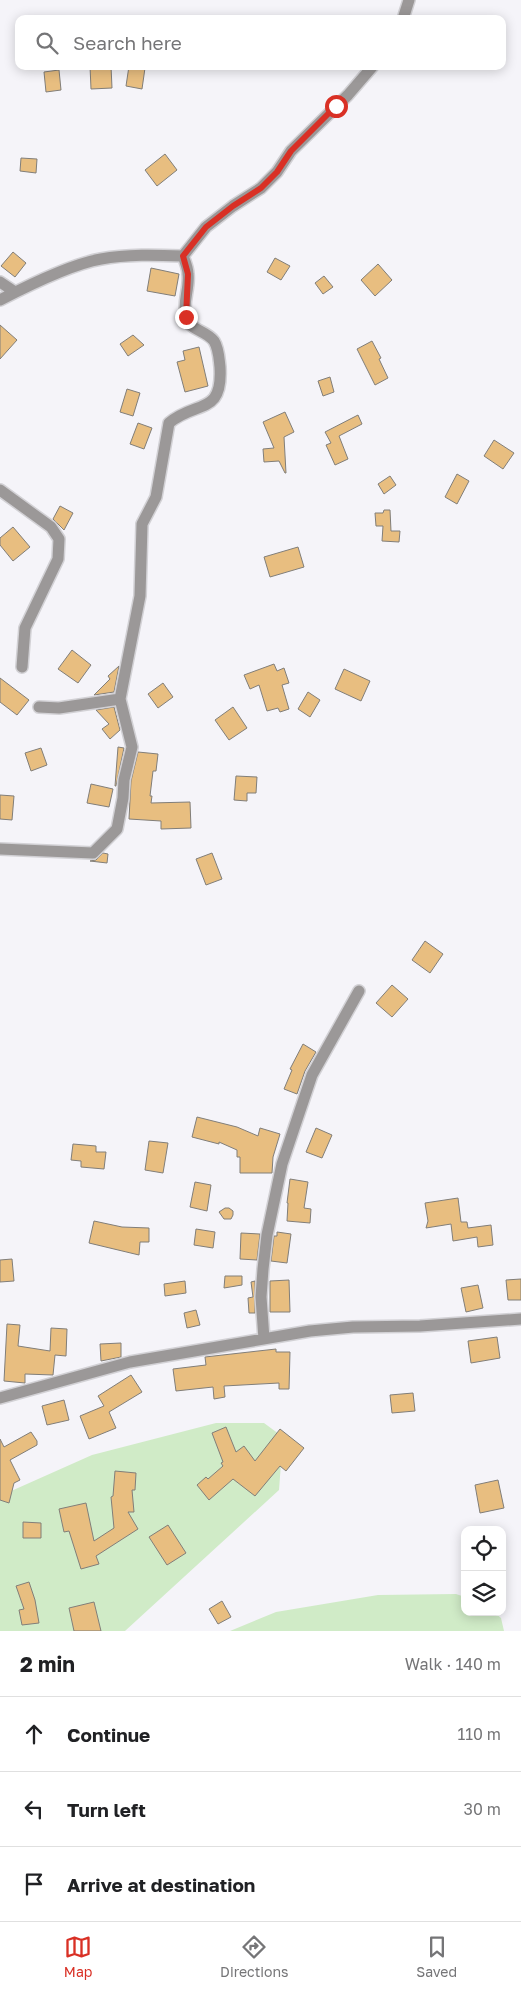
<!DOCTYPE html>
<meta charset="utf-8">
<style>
:root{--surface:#fff;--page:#f6f6f6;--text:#202124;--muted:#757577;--line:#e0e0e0;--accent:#d93025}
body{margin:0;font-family:"Golos Text",sans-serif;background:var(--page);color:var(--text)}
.controls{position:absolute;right:15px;bottom:15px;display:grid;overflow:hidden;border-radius:10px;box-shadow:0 2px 12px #0003}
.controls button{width:45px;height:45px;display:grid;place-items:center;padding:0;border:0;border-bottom:1px solid var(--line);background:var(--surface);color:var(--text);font:25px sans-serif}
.stop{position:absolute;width:15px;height:15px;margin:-11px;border:4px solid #d93025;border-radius:50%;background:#fff}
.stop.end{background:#d93025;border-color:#fff;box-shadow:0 1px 5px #0008}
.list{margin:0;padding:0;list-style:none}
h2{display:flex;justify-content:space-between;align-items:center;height:65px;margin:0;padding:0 20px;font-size:21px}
h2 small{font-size:16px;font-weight:400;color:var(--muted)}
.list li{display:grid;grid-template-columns:32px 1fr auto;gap:15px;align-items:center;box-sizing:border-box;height:75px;padding:0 20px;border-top:1px solid var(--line)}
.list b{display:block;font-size:19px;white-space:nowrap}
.list em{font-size:16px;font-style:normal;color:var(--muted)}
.icon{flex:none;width:28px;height:28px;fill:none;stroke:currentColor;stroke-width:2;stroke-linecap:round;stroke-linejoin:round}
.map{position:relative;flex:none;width:521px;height:1631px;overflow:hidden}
.search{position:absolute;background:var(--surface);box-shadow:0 2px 12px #0003;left:15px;right:15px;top:15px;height:55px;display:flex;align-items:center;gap:12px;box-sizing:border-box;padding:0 18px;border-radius:10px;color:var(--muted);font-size:19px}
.sheet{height:290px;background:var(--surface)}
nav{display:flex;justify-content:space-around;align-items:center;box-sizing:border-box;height:70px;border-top:1px solid var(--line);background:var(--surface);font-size:14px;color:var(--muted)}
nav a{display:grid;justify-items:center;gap:2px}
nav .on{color:var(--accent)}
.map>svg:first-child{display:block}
.green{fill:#d0ebc7}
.building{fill:#e8be80;stroke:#817e79}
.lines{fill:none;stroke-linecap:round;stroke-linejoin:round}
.minor-casing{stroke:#d2d1d5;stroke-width:14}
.minor{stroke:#9b9898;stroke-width:11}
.route{stroke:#d93025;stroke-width:6}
</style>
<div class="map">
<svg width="521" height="1631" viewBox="0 0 521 1631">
<rect width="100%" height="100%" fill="#f5f4f9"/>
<path class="green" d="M216 1423H264L283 1437 279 1490 125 1631H0V1496L92 1455Z
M456 1594 465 1597V1612H494L501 1618 504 1631H230L276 1612 378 1595Z"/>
<path class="building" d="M90 66H111L112 88 91 89Z
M129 66 145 68 142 89 126 86Z
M59 70 61 90 46 92 44 72Z
M165 154 177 170 157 186 145 170Z
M21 158 37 159 36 173 20 171Z
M13 252 26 263 15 277 1 266Z
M275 258 290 266 281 280 267 272Z
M378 264 392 280 375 296 361 280Z
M151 268 179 274 175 296 147 291Z
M324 276 333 287 323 294 315 283Z
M0 325 17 340 0 359Z
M133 335 144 345 128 356 120 344Z
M372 341 381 358 379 359 388 378 375 385 357 349Z
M199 347 208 386 185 392 177 362 185 360 183 351Z
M330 377 334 392 323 396 318 381Z
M127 389 140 393 133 416 120 412Z
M285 412 294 432 284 437 286 473H285L279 461 264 462 263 449 274 448 263 422Z
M358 415 362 424 339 436 348 459 335 465 326 445 331 443 325 432Z
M138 423 152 428 144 449 130 444Z
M494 440 514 453 503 469 484 456Z
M457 474 469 481 457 504 445 497Z
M390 476 396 485 384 494 378 484Z
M60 506 73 513 64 530 53 519Z
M384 510H390L391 531H400L399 542 382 541 383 526H376L375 513H383Z
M13 527 30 547 13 561 0 545V538Z
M298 547 304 567 270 577 264 557Z
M72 650 91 665 78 683 58 669Z
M274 664 277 671 284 668 289 683 282 685 289 709 280 712 278 708 267 711 259 685 250 689 244 675Z
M119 666 114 692 94 695 110 679 108 676Z
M344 669 370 681 361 701 335 689Z
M0 678 29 700 17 715 0 702Z
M163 683 173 697 158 708 148 694Z
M308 692 320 700 310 717 298 709Z
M114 707 120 730 110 739 102 729 109 724 96 710Z
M233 707 247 728 229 740 215 720Z
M118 747 124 748 116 786H115Z
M41 748 47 765 31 771 25 753Z
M138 752 158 754 156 771H153L150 796H152L151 803 190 802 191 828 161 829V821L129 819 131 781Z
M236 776 257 777 256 793H247V801L234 800Z
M91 784 113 789 109 807 87 803Z
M0 795 14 796 12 820 0 819Z
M103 853 108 854 107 863 90 861 96 860Z
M212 853 222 879 206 885 196 859Z
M425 941 443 954 430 973 412 960Z
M392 985 408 999 392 1017 376 1003Z
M303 1044 316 1052 305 1071 297 1094 284 1089 292 1070 290 1069Z
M197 1117 237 1127 258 1136 260 1128 280 1134 273 1157 272 1173H240V1157H237V1150L219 1142V1144L192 1137Z
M316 1128 332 1135 322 1158 306 1152Z
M149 1141 168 1143 163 1173 145 1170Z
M73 1144 96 1146V1152H106L104 1169 81 1167V1161L71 1160Z
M290 1179 308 1182 304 1208 311 1209 310 1223 287 1221 288 1203H287Z
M195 1182 211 1185 207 1211 190 1207Z
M458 1198 461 1222H467L468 1228 491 1225 493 1245 478 1247 477 1237 453 1241 451 1224 426 1228 428 1221 425 1203Z
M225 1208H229L233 1211V1215L231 1219H224L219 1212Z
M94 1221 122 1227 149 1228V1242H140L139 1255 89 1243Z
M196 1229 215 1232 213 1248 194 1245Z
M277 1232 291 1234 287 1263 271 1261 274 1236H277Z
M241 1233 260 1234 257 1260 240 1259Z
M12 1259 14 1281 0 1282V1260Z
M225 1276H242V1285L224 1288Z
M521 1279V1300H508L506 1280Z
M289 1280 290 1312H270V1281Z
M185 1281 186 1293 165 1296 164 1284Z
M255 1281V1313H249L248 1298 253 1297 251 1282Z
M478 1285 483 1308 466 1312 461 1288Z
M196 1310 200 1325 187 1328 184 1313Z
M7 1324 20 1325 18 1346 50 1351 51 1328 67 1329 66 1356 55 1355 53 1375 25 1374V1383L4 1381Z
M497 1337 500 1358 471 1363 468 1341Z
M121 1343V1357L101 1361 100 1344Z
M276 1349V1352H290L289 1389H279V1383L224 1386 225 1397 214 1399 213 1387 176 1391 173 1369 206 1365 205 1357Z
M131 1375 142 1392 109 1412 116 1428 89 1439 80 1416 104 1406 98 1396Z
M413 1393 415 1411 392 1413 390 1395Z
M64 1400 69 1420 47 1425 42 1406Z
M226 1427 236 1452 244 1446 255 1461 280 1429 304 1448 286 1471 280 1466 255 1496 233 1479 209 1500 197 1485 206 1477 208 1479 223 1466 221 1463 223 1462 212 1433Z
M31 1432 37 1441V1445L10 1460 20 1480 14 1483 9 1503 0 1500V1439L4 1447Z
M115 1471 136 1473 135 1490H132L134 1512H128L138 1529 96 1556 99 1564 81 1569 69 1531 64 1532 59 1509 86 1503 94 1541 114 1528 111 1497 113 1496Z
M498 1480 504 1508 480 1513 475 1485Z
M23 1522 41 1523V1538H23Z
M168 1525 186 1553 167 1565 149 1537Z
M29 1582 35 1600 39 1623 22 1625 19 1610 24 1609 16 1586Z
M222 1601 231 1617 218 1624 209 1609Z
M94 1602 101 1631H74L69 1608Z"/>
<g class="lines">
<defs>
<path id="minor" d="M403 19 409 0
M0 282 15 292
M0 300C27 286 72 264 101 259 127 254 156 255 183 256L206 227 233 206 261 188 277 172 291 151 348 95 373 66
M0 490 51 527 59 539 58 559 25 628 22 667
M39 707 59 708 120 699
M0 849 93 853 117 829 123 798 124 780 132 747 120 699 140 596 142 524 156 497 169 423C196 400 223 416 220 367 219 359 219 349 214 341 206 330 190 331 186 317 182 303 190 288 188 274 188 268 185 261 183 256
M264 1339 261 1297 263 1269 267 1235 282 1164 312 1075 359 991
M0 1398 130 1362 310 1331 353 1327 420 1326 521 1319"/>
</defs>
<use href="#minor" class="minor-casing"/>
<use href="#minor" class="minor"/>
</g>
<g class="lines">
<path class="route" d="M186 317 188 274 183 256 206 227 233 206 261 188 277 172 291 151 336 106"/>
</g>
</svg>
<div class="controls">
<button><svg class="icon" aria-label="locate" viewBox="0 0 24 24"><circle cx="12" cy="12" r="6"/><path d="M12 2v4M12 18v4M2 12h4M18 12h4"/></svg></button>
<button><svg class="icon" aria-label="layers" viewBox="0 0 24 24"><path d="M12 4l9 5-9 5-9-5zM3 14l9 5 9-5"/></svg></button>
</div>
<div class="stop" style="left:336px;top:106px"></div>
<div class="stop end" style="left:186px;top:317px"></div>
<div class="search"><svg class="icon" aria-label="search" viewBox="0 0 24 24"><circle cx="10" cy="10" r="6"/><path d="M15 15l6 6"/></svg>Search here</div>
</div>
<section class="sheet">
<h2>2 min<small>Walk · 140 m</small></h2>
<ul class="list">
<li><svg class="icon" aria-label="ahead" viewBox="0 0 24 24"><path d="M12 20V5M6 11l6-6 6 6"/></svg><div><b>Continue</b></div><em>110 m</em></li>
<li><svg class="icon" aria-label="left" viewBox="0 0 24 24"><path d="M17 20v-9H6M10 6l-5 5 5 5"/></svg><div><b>Turn left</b></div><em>30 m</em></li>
<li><svg class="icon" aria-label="arrive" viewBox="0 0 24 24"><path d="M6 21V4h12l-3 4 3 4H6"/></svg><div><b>Arrive at destination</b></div></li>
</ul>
</section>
<nav>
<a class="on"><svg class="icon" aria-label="map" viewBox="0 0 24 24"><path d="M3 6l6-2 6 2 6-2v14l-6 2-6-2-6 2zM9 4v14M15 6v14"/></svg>Map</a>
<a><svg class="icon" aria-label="directions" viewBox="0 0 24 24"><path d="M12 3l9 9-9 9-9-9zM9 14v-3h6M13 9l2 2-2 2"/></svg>Directions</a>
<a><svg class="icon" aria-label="saved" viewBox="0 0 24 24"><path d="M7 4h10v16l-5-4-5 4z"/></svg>Saved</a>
</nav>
